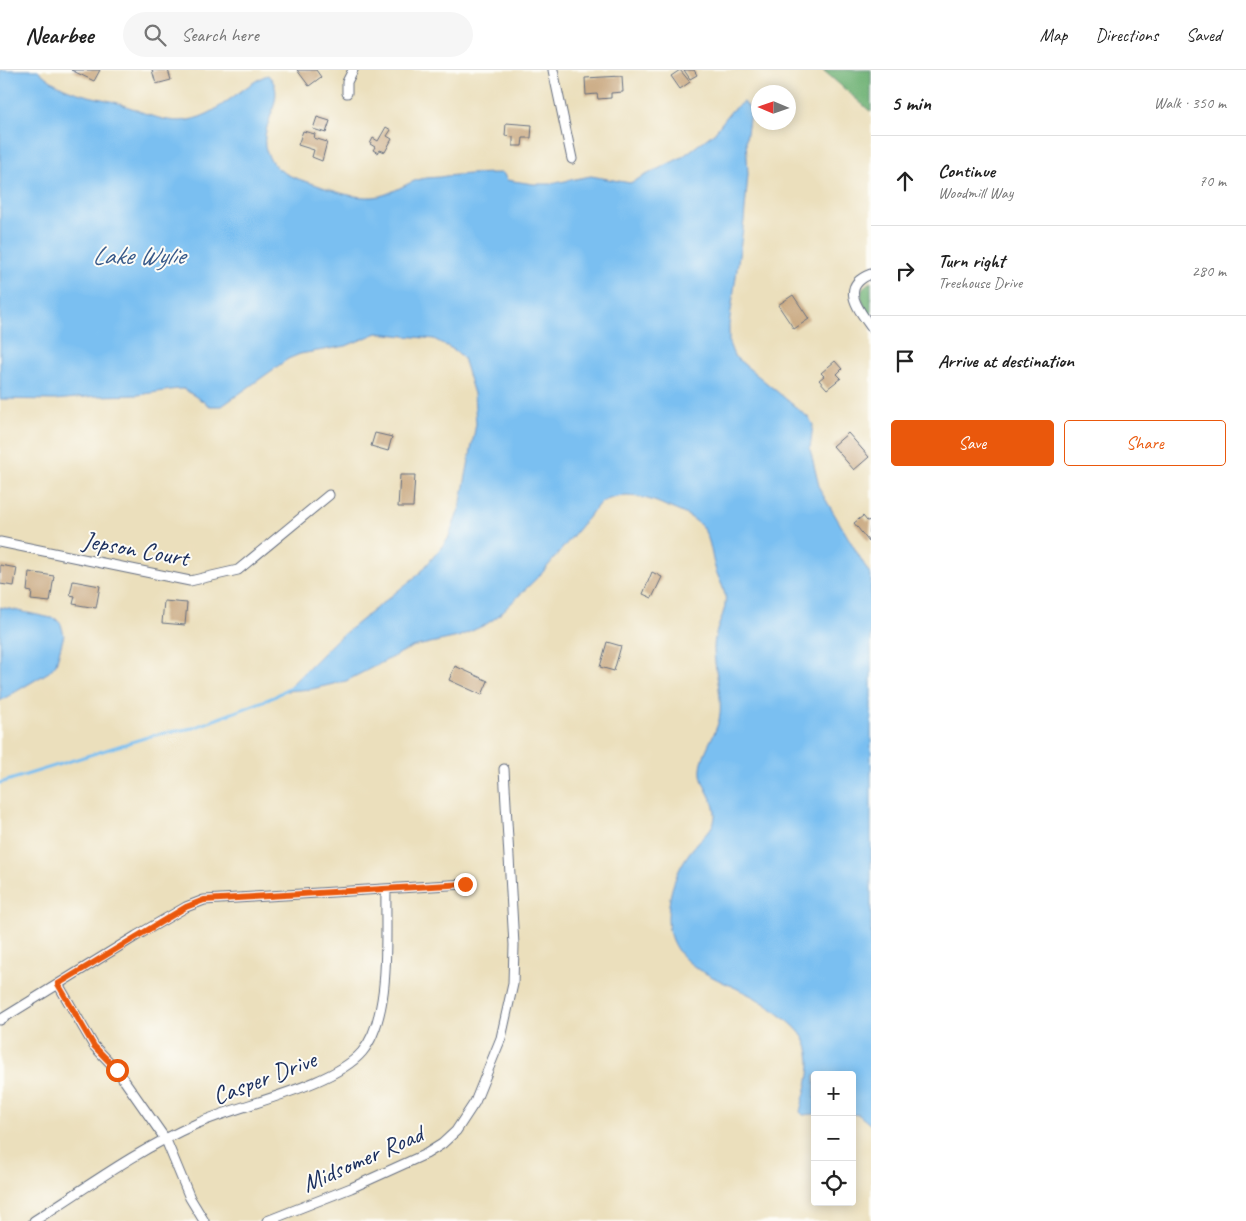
<!DOCTYPE html>
<meta charset="utf-8">
<style>
:root{--surface:#fff;--page:#f6f6f6;--text:#222;--muted:#767676;--line:#e0e0e0;--accent:#ea580c}
body{margin:0;font-family:Caveat,sans-serif;background:var(--page);color:var(--text)}
.controls{position:absolute;right:15px;bottom:15px;display:grid;overflow:hidden;border-radius:5px;box-shadow:0 2px 12px #0003}
.controls button{width:45px;height:45px;display:grid;place-items:center;padding:0;border:0;border-bottom:1px solid var(--line);background:var(--surface);color:var(--text);font:25px sans-serif}
.compass{position:absolute;left:751px;top:15px;width:45px;height:45px;border-radius:50%;background:var(--surface);box-shadow:0 2px 12px #0003;rotate:272deg}
.stop{position:absolute;width:15px;height:15px;margin:-11px;border:4px solid #ea580c;border-radius:50%;background:#fff}
.stop.end{background:#ea580c;border-color:#fff;box-shadow:0 1px 5px #0008}
.list{margin:0;padding:0;list-style:none}
h2{display:flex;justify-content:space-between;align-items:center;height:65px;margin:0;padding:0 20px;font-size:21px}
h2 small{font-size:16px;font-weight:400;color:var(--muted)}
.list li{display:grid;grid-template-columns:32px 1fr auto;gap:15px;align-items:center;box-sizing:border-box;height:90px;padding:0 20px;border-top:1px solid var(--line)}
.list b{display:block;font-size:19px;white-space:nowrap}
.list p{margin:0;font-size:16px;white-space:nowrap;color:var(--muted)}
.list em{font-size:16px;font-style:normal;color:var(--muted)}
.actions{display:flex;gap:10px;padding:15px 20px}
.actions a{flex:1;padding:11px 0;border:1px solid var(--accent);border-radius:5px;text-align:center;font-size:18px;color:var(--accent)}
.actions .main{background:var(--accent);color:#fff}
.icon{flex:none;width:28px;height:28px;fill:none;stroke:currentColor;stroke-width:2;stroke-linecap:round;stroke-linejoin:round}
.map{position:relative;flex:none;width:871px;height:1151px;overflow:hidden}
header{display:flex;align-items:center;gap:30px;box-sizing:border-box;height:70px;padding:0 25px;background:var(--surface);border-bottom:1px solid var(--line)}
header strong{font-size:24px}
nav{display:flex;gap:28px;margin-inline-start:auto;font-size:18px}
.search{width:350px;height:45px;background:var(--page);display:flex;align-items:center;gap:12px;box-sizing:border-box;padding:0 18px;border-radius:28px;color:var(--muted);font-size:19px}
main{display:flex}
aside{flex:1;background:var(--surface)}
.map>svg:first-child{display:block}
.forest{fill:#70b276;stroke:#46706a}
.water{fill:#7abff1;stroke:#4a77a8}
.lines{fill:none;stroke-linecap:round;stroke-linejoin:round}
.stream{stroke:#7abff1;stroke-width:3}
.building{fill:#caaa83}
.minor-casing{stroke:#646d7f;stroke-width:11}
.minor{stroke:#fff;stroke-width:9}
.route{stroke:#ea580c;stroke-width:6}
.labels{text-anchor:middle;stroke-width:4;stroke-linejoin:round;paint-order:stroke}
.street-label{font-size:25px;fill:#1b2f5e;stroke:#fdfcf7}
.water-label{font-size:26px;font-style:italic;fill:#385a8a;stroke:#fdfcf7}
</style>
<header>
<strong>Nearbee</strong>
<div class="search"><svg class="icon" aria-label="search" viewBox="0 0 24 24"><circle cx="10" cy="10" r="6"/><path d="M15 15l6 6"/></svg>Search here</div>
<nav><a>Map</a><a>Directions</a><a>Saved</a></nav>
</header>
<main>
<div class="map">
<svg width="871" height="1151" viewBox="0 0 871 1151">
<rect width="100%" height="100%" fill="#fdfcf7"/>
<filter id="ink" filterUnits="userSpaceOnUse"><feTurbulence type="fractalNoise" baseFrequency=".02" numOctaves="2"/><feDisplacementMap in="SourceGraphic" scale="10" xChannelSelector="R" yChannelSelector="G"/><feConvolveMatrix kernelMatrix="1 2 1 2 8 2 1 2 1" color-interpolation-filters="sRGB"/></filter>
<filter id="wash" filterUnits="userSpaceOnUse"><feTurbulence type="fractalNoise" baseFrequency=".0096" numOctaves="4" result="noise"/><feDisplacementMap in="SourceGraphic" scale="20" xChannelSelector="R" yChannelSelector="G"/><feGaussianBlur stdDeviation="1.12" result="paint"/><feColorMatrix in="noise" values="0 0 0 0 0 0 0 0 0 0 0 0 0 0 0 0 0 1.4 0 .05"/><feComposite in="paint" operator="in"/></filter>
<g filter="url(#wash)">
<rect width="100%" height="100%" fill="#ebdfbc"/>
<path class="forest" d="M823 0H871V42Z
M871 212V248C863 235 854 220 871 212Z"/>
<path class="water" d="M0 0H38C59 21 84 25 111 31 145 40 169 62 207 44 224 36 255 8 268 5 290 26 258 55 266 80 274 105 297 108 317 115 336 122 353 128 373 127 389 126 404 114 420 109 429 107 437 108 446 106 465 104 484 103 503 103L507 110 533 114H550L591 106 630 113 682 87 714 63 732 40 743 32 748 36 750 42 746 70 748 104 744 151 729 255V273L734 286 809 348 813 355 810 379 820 420 871 506V1055L859 1045 852 1044V1005H815V1044L803 1045 800 1042C804 1023 813 1003 809 983 806 967 797 958 784 948 772 938 759 929 744 922 703 902 661 890 669 835 671 814 681 792 694 777 700 769 711 761 714 752 720 732 699 717 701 699 702 682 715 666 719 650 724 627 714 602 714 579 714 562 720 555 724 540 725 536 726 529 725 525 723 514 716 505 714 494 711 482 710 467 702 457 692 445 677 441 664 435 644 426 619 421 599 434L543 502 497 547 485 555 458 567 412 577 346 611 312 619 285 621 335 571 420 503 448 469 460 437 476 354 474 324 463 288 456 281 434 269 377 263 346 276 300 284 288 289 222 336H210L184 319H177L138 325 97 326 55 330 0 329Z
M0 537 56 549 61 554 64 565 56 594 49 602 0 631Z"/>
<g class="lines">
<path class="stream" d="M0 713 154 665 193 658 274 627 290 617"/>
</g>
<g id="blocks">
<path class="building" d="M71 0H100L94 11Z
M152 0H168L171 10 156 14Z
M297 0H316L321 7 309 16Z
M680 0 690 12 680 19 671 6Z
M684 0H694L697 5 690 9Z
M622 6 623 22 611 23V28L598 29 597 24 586 25 585 8Z
M317 47 330 51 326 63 313 59Z
M506 53 532 55 531 68H523L522 76H513V67L505 66Z
M386 57 391 60 387 66 392 69 385 82 380 80 378 83 373 80 375 77 370 74 373 68 378 71Z
M303 61 315 64 314 68 327 72 322 91 312 87 314 80 298 75Z
M793 225 809 249 794 259 778 235Z
M835 291 842 299 837 304 841 308 827 319 819 310 824 306 821 303Z
M375 363 392 367 388 381 371 376Z
M848 363 869 387 854 400 833 376Z
M400 405H415L413 437H398Z
M863 446 867 451 871 450 869 472 854 453Z
M0 495 17 498 14 516 0 514Z
M29 502 54 506 50 532 31 530 32 522 27 521Z
M652 502 662 507 652 528 643 524Z
M73 511 100 516 96 538 73 534 75 526 70 525Z
M164 531 187 533 185 555 162 553Z
M607 572 621 576 614 601 600 597Z
M455 596 488 611 482 625 449 610Z"/>
</g>
</g>
<g filter="url(#ink)">
<use href="#blocks" fill-opacity="0" stroke="#646d7f" stroke-width="1"/>
<g class="lines">
<defs>
<path id="minor" d="M553 0 572 89
M347 23V12L353 0
M871 204C839 216 858 239 871 257
M0 472 190 511 238 500 329 425
M58 914 94 976 117 1000 166 1070 190 1128 204 1151
M0 950 136 866 186 837 204 830 465 814
M34 1151C87 1117 139 1079 196 1054 240 1034 332 1017 362 982 392 946 385 866 386 820
M267 1151 351 1118 426 1084 442 1074 456 1061 475 1032 501 968 513 914 514 875 504 699"/>
</defs>
<use href="#minor" class="minor-casing"/>
<use href="#minor" class="minor"/>
</g>
</g>
<g class="lines" filter="url(#ink)">
<path class="route" d="M117 1000 94 976 58 914 186 837 204 830 465 814"/>
</g>
<g class="labels">
<g class="street-label">
<text transform="translate(136 478) rotate(10)" y="9">Jepson Court</text>
<text transform="translate(264 1007) rotate(-21)" y="9">Casper Drive</text>
<text transform="translate(362 1088) rotate(-24)" y="9">Midsomer Road</text>
</g>
<g class="water-label">
<text x="138" y="194">Lake Wylie</text>
</g>
</g>
</svg>
<div class="controls">
<button>+</button>
<button>−</button>
<button><svg class="icon" aria-label="locate" viewBox="0 0 24 24"><circle cx="12" cy="12" r="6"/><path d="M12 2v4M12 18v4M2 12h4M18 12h4"/></svg></button>
</div>
<svg class="compass" viewBox="-18 -18 36 36"><path d="M0-13l5 13h-10z" fill="#e53935"/><path d="M0 13l5-13h-10z" fill="#767676"/></svg>
<div class="stop" style="left:117px;top:1000px"></div>
<div class="stop end" style="left:465px;top:814px"></div>
</div>
<aside>
<h2>5 min<small>Walk · 350 m</small></h2>
<ul class="list">
<li><svg class="icon" aria-label="ahead" viewBox="0 0 24 24"><path d="M12 20V5M6 11l6-6 6 6"/></svg><div><b>Continue</b><p>Woodmill Way</p></div><em>70 m</em></li>
<li><svg class="icon" aria-label="right" viewBox="0 0 24 24"><path d="M7 20v-9h11M14 6l5 5-5 5"/></svg><div><b>Turn right</b><p>Treehouse Drive</p></div><em>280 m</em></li>
<li><svg class="icon" aria-label="arrive" viewBox="0 0 24 24"><path d="M6 21V4h12l-3 4 3 4H6"/></svg><div><b>Arrive at destination</b></div></li>
</ul>
<div class="actions"><a class="main">Save</a><a>Share</a></div>
</aside>
</main>
